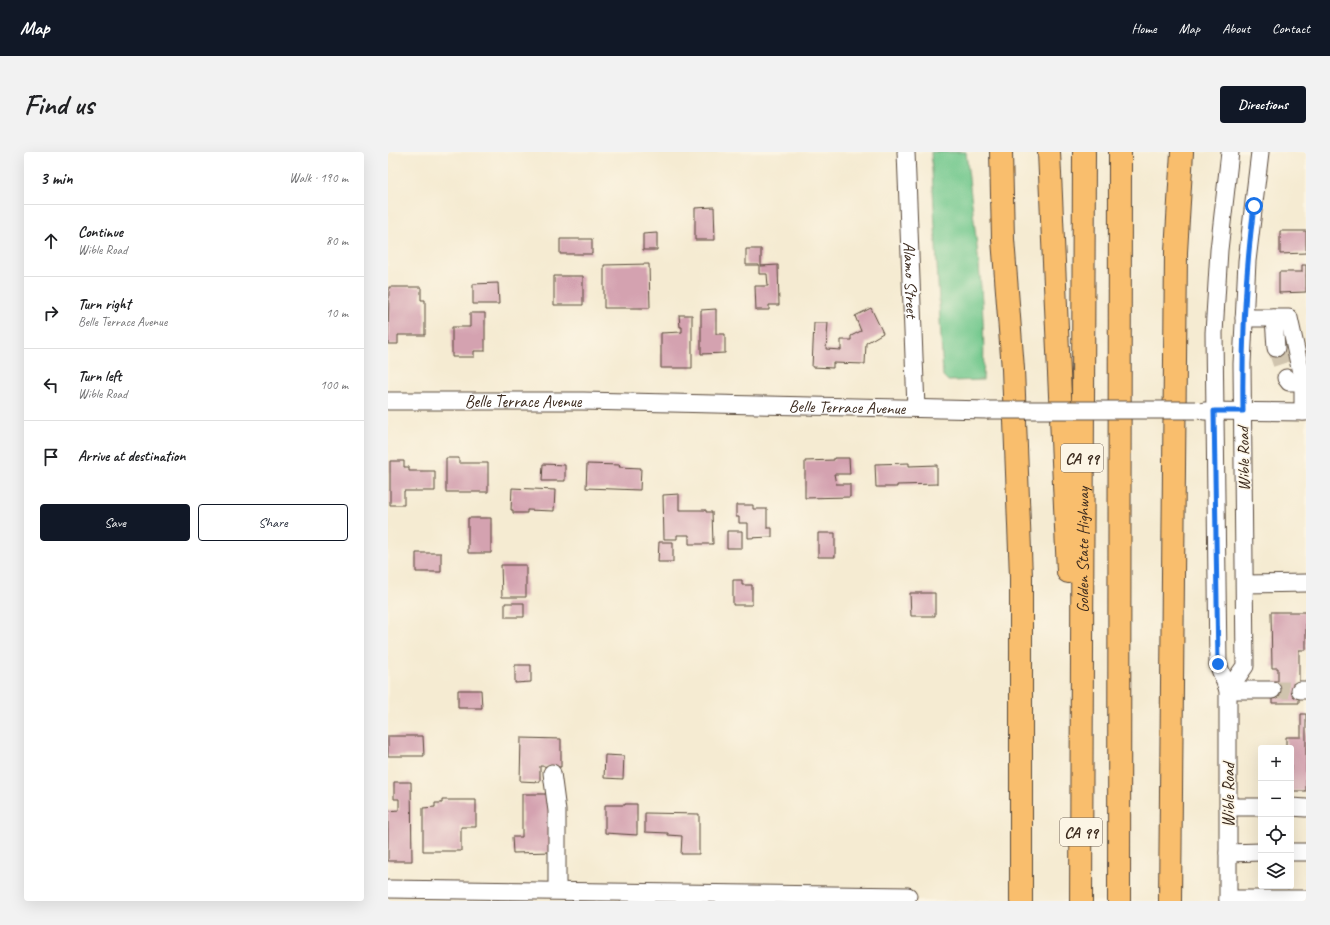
<!DOCTYPE html>
<meta charset="utf-8">
<style>
:root{--surface:#fff;--page:#f2f2f2;--text:#202124;--muted:#757577;--line:#e0e0e0;--accent:#111827}
body{margin:0;font-family:Caveat,sans-serif;background:var(--page);color:var(--text)}
.controls{position:absolute;right:12px;bottom:12px;display:grid;overflow:hidden;border-radius:4px;box-shadow:0 4px 16px #0002}
.controls button{width:36px;height:36px;display:grid;place-items:center;padding:0;border:0;border-bottom:1px solid var(--line);background:var(--surface);color:var(--text);font:20px sans-serif}
.stop{position:absolute;width:12px;height:12px;margin:-9px;border:3px solid #1a73e8;border-radius:50%;background:#fff}
.stop.end{background:#1a73e8;border-color:#fff;box-shadow:0 1px 4px #0008}
.list{margin:0;padding:0;list-style:none}
h2{display:flex;justify-content:space-between;align-items:center;height:52px;margin:0;padding:0 16px;font-size:17px}
h2 small{font-size:13px;font-weight:400;color:var(--muted)}
.list li{display:grid;grid-template-columns:26px 1fr auto;gap:12px;align-items:center;box-sizing:border-box;height:72px;padding:0 16px;border-top:1px solid var(--line)}
.list b{display:block;font-size:15px;white-space:nowrap}
.list p{margin:0;font-size:13px;white-space:nowrap;color:var(--muted)}
.list em{font-size:13px;font-style:normal;color:var(--muted)}
.actions{display:flex;gap:8px;padding:12px 16px}
.actions a{flex:1;padding:9px 0;border:1px solid var(--accent);border-radius:4px;text-align:center;font-size:14px;color:var(--accent)}
.actions .main{background:var(--accent);color:#fff}
.icon{flex:none;width:22px;height:22px;fill:none;stroke:currentColor;stroke-width:2;stroke-linecap:round;stroke-linejoin:round}
.map{position:relative;flex:none;width:918px;height:749px;overflow:hidden;border-radius:4px}
header{display:flex;align-items:center;gap:24px;box-sizing:border-box;height:56px;padding:0 20px;background:var(--accent);color:#fff}
header strong{font-size:19px}
nav{display:flex;gap:22px;margin-inline-start:auto;font-size:14px}
.intro{display:flex;align-items:center;justify-content:space-between;box-sizing:border-box;height:96px;padding:0 24px}
h1{margin:0;font-size:28px}
.button{padding:10px 18px;border-radius:4px;background:var(--accent);color:#fff;font-size:14px;font-weight:700}
main{display:flex;gap:24px;padding:0 24px}
aside{flex:1;background:var(--surface);border-radius:4px;box-shadow:0 4px 16px #0002}
.map>svg:first-child{display:block}
.green{fill:#72c88d;stroke:#567956}
.building{fill:#d4a2b0}
.lines{fill:none;stroke-linecap:round;stroke-linejoin:round}
.minor-tunnel{stroke:#d0c4ae;stroke-width:17;stroke-dasharray:17 8;stroke-linecap:butt}
.minor-casing{stroke:#574739;stroke-width:19}
.highway-casing{stroke:#574739;stroke-width:24}
.minor{stroke:#fff;stroke-width:17}
.highway{stroke:#f9be6d;stroke-width:22}
.minor-bridge-casing{stroke:#574739;stroke-width:19;stroke-linecap:butt}
.minor-bridge{stroke:#fff;stroke-width:17}
.route{stroke:#1a73e8;stroke-width:5}
.labels{text-anchor:middle;stroke-width:3;stroke-linejoin:round;paint-order:stroke}
.shield{fill:#fcf5e5;stroke:#75675a;stroke-width:1}
.shield-label{font-size:16px;font-weight:bold;fill:#3b2a1e}
.street-label{font-size:17px;fill:#3b2a1e;stroke:#fcf5e5}
</style>
<header>
<strong>Map</strong>
<nav><a>Home</a><a>Map</a><a>About</a><a>Contact</a></nav>
</header>
<div class="intro"><h1>Find us</h1><a class="button">Directions</a></div>
<main>
<aside>
<h2>3 min<small>Walk · 190 m</small></h2>
<ul class="list">
<li><svg class="icon" aria-label="ahead" viewBox="0 0 24 24"><path d="M12 20V5M6 11l6-6 6 6"/></svg><div><b>Continue</b><p>Wible Road</p></div><em>80 m</em></li>
<li><svg class="icon" aria-label="right" viewBox="0 0 24 24"><path d="M7 20v-9h11M14 6l5 5-5 5"/></svg><div><b>Turn right</b><p>Belle Terrace Avenue</p></div><em>10 m</em></li>
<li><svg class="icon" aria-label="left" viewBox="0 0 24 24"><path d="M17 20v-9H6M10 6l-5 5 5 5"/></svg><div><b>Turn left</b><p>Wible Road</p></div><em>100 m</em></li>
<li><svg class="icon" aria-label="arrive" viewBox="0 0 24 24"><path d="M6 21V4h12l-3 4 3 4H6"/></svg><div><b>Arrive at destination</b></div></li>
</ul>
<div class="actions"><a class="main">Save</a><a>Share</a></div>
</aside>
<div class="map">
<svg width="918" height="749" viewBox="0 0 918 749">
<rect width="100%" height="100%" fill="#fcf5e5"/>
<filter id="ink" filterUnits="userSpaceOnUse"><feTurbulence type="fractalNoise" baseFrequency=".025" numOctaves="2"/><feDisplacementMap in="SourceGraphic" scale="8" xChannelSelector="R" yChannelSelector="G"/><feConvolveMatrix kernelMatrix="1 2 1 2 8 2 1 2 1" color-interpolation-filters="sRGB"/></filter>
<filter id="wash" filterUnits="userSpaceOnUse"><feTurbulence type="fractalNoise" baseFrequency=".012" numOctaves="4" result="noise"/><feDisplacementMap in="SourceGraphic" scale="16" xChannelSelector="R" yChannelSelector="G"/><feGaussianBlur stdDeviation="0.9" result="paint"/><feColorMatrix in="noise" values="0 0 0 0 0 0 0 0 0 0 0 0 0 0 0 0 0 1.4 0 .05"/><feComposite in="paint" operator="in"/></filter>
<g filter="url(#wash)">
<rect width="100%" height="100%" fill="#f5ebd2"/>
<path class="green" d="M543 0H578C586 75 599 152 595 228L560 229 555 224Z"/>
<g id="blocks">
<path class="building" d="M326 55 327 88H307V56Z
M892 79H918V101L892 102Z
M269 81V98H255V82Z
M172 87H204V102H172Z
M358 97H373V114L390 113 391 153H381V158H368L367 134H380L379 122H371V113H358Z
M261 112 262 156H216V113Z
M914 113H918V140L891 141V120H914Z
M166 124H195V153H166Z
M110 131 111 152H85V132Z
M1 135H33V148H37V183H10V192H0Z
M483 156 495 181 478 191 477 212 445 211V216L424 215 426 171H440L438 197 453 198V188H463V184L473 179 467 164Z
M328 157V182H337V201L313 202V158Z
M82 161H97V199H86V205H64V175H82Z
M291 163H304V216H273V181L294 180V175H292Z
M58 306H71V311H100V340H58Z
M446 306H461L462 322H446L448 332H462V345L417 346V309L446 308Z
M2 309H16V315H21V319H47V339H16V353H2Z
M521 311V314L549 313V332L509 333V335H488L487 312Z
M155 312 177 313V329H154Z
M199 312 232 313 231 315 253 316 252 338 198 336Z
M124 336 167 338 166 359 139 358V361H125V358H123Z
M291 342V358H318V360H324L325 392H301V383H289V387H276L275 343Z
M348 353H365V357H379V376H384V385L360 386V371H351V365H348Z
M80 366H103V401H80Z
M339 379H354V396H339Z
M430 381H447V405H430Z
M271 390H285V410H270Z
M28 401H53V420H28Z
M113 413H138V445H114Z
M345 428H354V433H364V453H345Z
M522 441H547V464H523Z
M117 451H136V465H117Z
M883 460H918V498H911V551H884V536H887L886 529H890V516H884Z
M127 513H143V530L127 531Z
M70 538H93L94 556H70Z
M913 562H918V639H903V596H898V585H913Z
M0 584H35L36 604H0Z
M133 586 173 587V615L152 614V630L132 629Z
M217 603 236 604 235 627 216 626Z
M6 630H23L24 709H0V659L11 658V647H6Z
M134 642H165V700L125 701 124 685H134Z
M54 648H88V675H73V699H35V656L47 655V651H54Z
M237 652H249V683L217 681V653H237Z
M257 661 311 662V702H293L294 684 280 683V681L257 680Z"/>
</g>
</g>
<g filter="url(#ink)">
<use href="#blocks" fill-opacity="0" stroke="#574739" stroke-width="1"/>
<g class="lines">
<path class="minor-tunnel" d="M888 196 898 226
M884 538H912"/>
<defs>
<g id="minor">
<path id="s1" d="M518 0 528 256"/>
<path d="M856 166H901L915 230V260"/>
<path d="M886 166 888 196"/>
<path d="M898 226 901 230H918"/>
<path id="s2" d="M0 249H195L599 258"/>
<path d="M816 259 918 260"/>
<path d="M857 432 918 431"/>
<path d="M840 538 857 514 854 212 859 109 872 0"/>
<path d="M840 538H884"/>
<path d="M912 538H918"/>
<path d="M164 621 169 659V738"/>
<path d="M840 655H873"/>
<path d="M903 655 918 656"/>
<path d="M903 700H918"/>
<path d="M840 701 873 700"/>
<path d="M0 737 520 744"/>
<path d="M840 747H918"/>
<path d="M840 749V538L830 512 826 181 831 98 842 0"/>
</g>
<g id="highway">
<path d="M613 0 615 87 625 217 633 425V749"/>
<path d="M661 0 680 420"/>
<path id="s3" d="M693 749 696 0"/>
<path d="M731 749 732 0"/>
<path d="M782 749 788 100 794 0"/>
</g>
</defs>
<use href="#minor" class="minor-casing"/>
<use href="#highway" class="highway-casing"/>
<use href="#minor" class="minor"/>
<use href="#highway" class="highway"/>
<defs>
<path id="minor-bridge" d="M599 258H807"/>
</defs>
<use href="#minor-bridge" class="minor-bridge-casing"/>
<use href="#minor-bridge" class="minor-bridge"/>
</g>
</g>
<g class="lines" filter="url(#ink)">
<path class="route" d="M830 512 826 259H855C854 191 857 123 866 54"/>
</g>
<g class="labels">
<g class="shield">
<rect x="673" y="292" width="42" height="28" rx="3"/>
<rect x="672" y="666" width="42" height="28" rx="3"/>
</g>
<g class="shield-label">
<text x="694" y="312">CA 99</text>
<text x="693" y="686">CA 99</text>
</g>
<g class="street-label">
<text dy="6" stroke="none"><textPath href="#s1" startOffset="128">Alamo Street</textPath></text>
<text dy="6" stroke="none"><textPath href="#s2" startOffset="135">Belle Terrace Avenue</textPath></text>
<text dy="6" stroke="none"><textPath href="#s2" startOffset="459">Belle Terrace Avenue</textPath></text>
<text transform="translate(855 307) rotate(-91)" y="6">Wible Road</text>
<text dy="6" stroke="none"><textPath href="#s3" startOffset="351">Golden State Highway</textPath></text>
<text transform="translate(840 643) rotate(-90)" y="6">Wible Road</text>
</g>
</g>
</svg>
<div class="controls">
<button>+</button>
<button>−</button>
<button><svg class="icon" aria-label="locate" viewBox="0 0 24 24"><circle cx="12" cy="12" r="6"/><path d="M12 2v4M12 18v4M2 12h4M18 12h4"/></svg></button>
<button><svg class="icon" aria-label="layers" viewBox="0 0 24 24"><path d="M12 4l9 5-9 5-9-5zM3 14l9 5 9-5"/></svg></button>
</div>
<div class="stop" style="left:866px;top:54px"></div>
<div class="stop end" style="left:830px;top:512px"></div>
</div>
</main>
